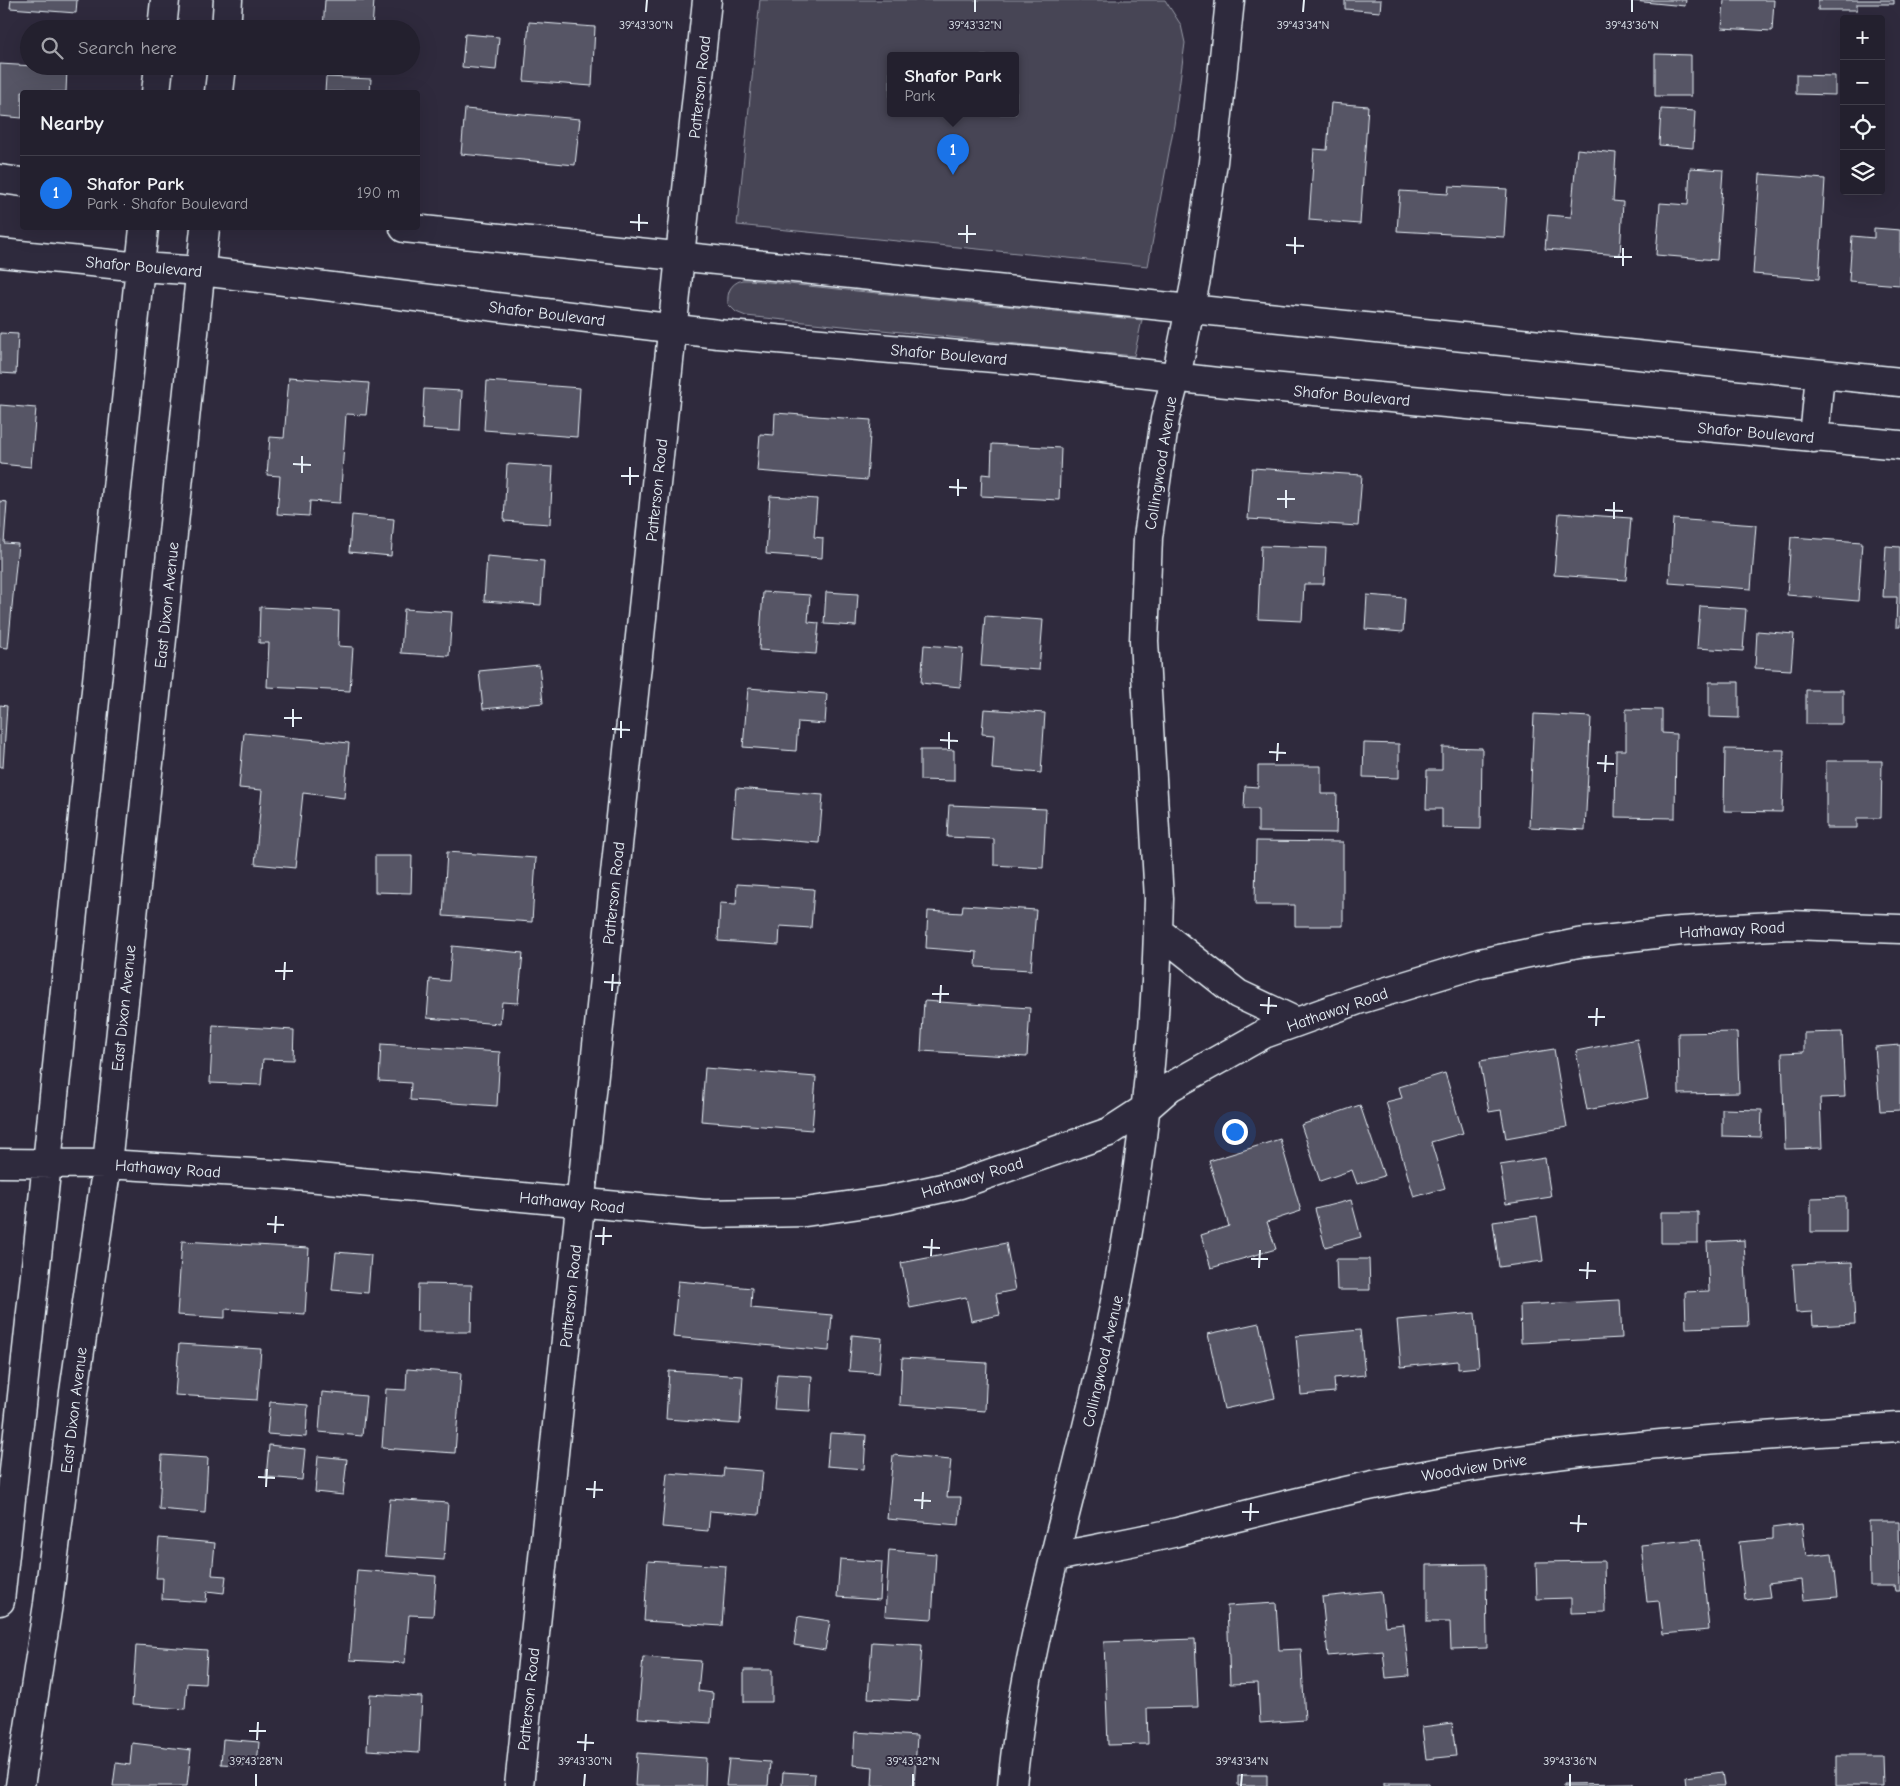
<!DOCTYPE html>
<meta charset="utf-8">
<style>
:root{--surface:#23202e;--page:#2b2836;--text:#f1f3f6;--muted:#a3a3aa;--line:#403e4a;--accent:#1a73e8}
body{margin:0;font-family:"Comic Neue",sans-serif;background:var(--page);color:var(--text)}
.controls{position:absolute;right:15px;top:15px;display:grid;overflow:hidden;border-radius:5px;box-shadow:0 5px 20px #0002}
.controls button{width:45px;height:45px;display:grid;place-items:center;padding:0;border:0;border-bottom:1px solid var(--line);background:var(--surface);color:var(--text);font:25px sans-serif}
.you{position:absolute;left:1234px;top:1131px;width:18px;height:18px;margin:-12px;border:4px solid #fff;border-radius:50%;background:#1a73e8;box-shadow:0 0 0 8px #1a73e833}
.badge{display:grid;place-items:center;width:32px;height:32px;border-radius:50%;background:var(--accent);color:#fff;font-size:16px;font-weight:700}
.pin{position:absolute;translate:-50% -41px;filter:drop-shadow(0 1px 2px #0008)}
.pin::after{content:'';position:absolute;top:26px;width:18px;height:15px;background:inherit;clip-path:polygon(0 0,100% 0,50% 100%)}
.popup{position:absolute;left:887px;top:52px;width:132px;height:65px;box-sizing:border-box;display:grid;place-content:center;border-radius:5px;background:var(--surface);filter:drop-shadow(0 1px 4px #0005);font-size:16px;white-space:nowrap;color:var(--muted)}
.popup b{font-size:19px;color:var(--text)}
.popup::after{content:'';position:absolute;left:50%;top:100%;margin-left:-10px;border:10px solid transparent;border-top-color:var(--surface)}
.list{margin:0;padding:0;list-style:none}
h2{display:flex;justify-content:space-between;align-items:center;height:65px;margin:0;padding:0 20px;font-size:21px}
h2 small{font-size:16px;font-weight:400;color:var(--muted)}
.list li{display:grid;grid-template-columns:32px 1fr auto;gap:15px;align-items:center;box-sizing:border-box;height:75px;padding:0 20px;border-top:1px solid var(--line)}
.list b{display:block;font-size:19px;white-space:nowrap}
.list p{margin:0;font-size:16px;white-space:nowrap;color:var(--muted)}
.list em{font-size:16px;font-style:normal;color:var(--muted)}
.icon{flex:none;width:28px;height:28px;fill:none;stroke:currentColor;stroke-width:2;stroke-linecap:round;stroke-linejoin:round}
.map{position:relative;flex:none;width:1900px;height:1786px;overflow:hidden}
.search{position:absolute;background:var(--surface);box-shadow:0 5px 20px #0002;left:20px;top:20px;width:400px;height:55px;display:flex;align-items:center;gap:12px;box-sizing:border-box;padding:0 18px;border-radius:28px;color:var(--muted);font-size:19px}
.panel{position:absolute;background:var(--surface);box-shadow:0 5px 20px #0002;left:20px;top:90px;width:400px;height:140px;border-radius:5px}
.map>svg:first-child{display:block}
.green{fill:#464455;stroke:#979aa6;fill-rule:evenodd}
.building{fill:#575565;stroke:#e8f1f8}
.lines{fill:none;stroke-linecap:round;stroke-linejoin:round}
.minor-casing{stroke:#e8f1f8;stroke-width:31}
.major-casing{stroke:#e8f1f8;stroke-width:31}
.minor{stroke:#2f2a3d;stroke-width:28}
.major{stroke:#2f2a3d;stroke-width:28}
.ticks{fill:none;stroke:#e8f1f8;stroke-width:2}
.labels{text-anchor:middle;stroke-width:4;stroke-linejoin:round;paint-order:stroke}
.street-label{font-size:16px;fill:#e8f1f8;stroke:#2f2a3d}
.ticks-label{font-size:12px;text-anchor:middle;fill:#e8f1f8;stroke:#2f2a3d;stroke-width:4;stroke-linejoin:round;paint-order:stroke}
</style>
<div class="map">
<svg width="1900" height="1786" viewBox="0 0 1900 1786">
<rect width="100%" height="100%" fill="#2f2a3d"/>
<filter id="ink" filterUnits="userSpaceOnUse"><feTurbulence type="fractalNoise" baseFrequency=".02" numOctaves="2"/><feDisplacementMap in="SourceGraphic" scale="10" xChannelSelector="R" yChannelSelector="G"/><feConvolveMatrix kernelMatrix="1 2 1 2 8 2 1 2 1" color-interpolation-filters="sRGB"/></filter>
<g filter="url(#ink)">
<path class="green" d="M760 0H1165L1181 25 1185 43 1174 125 1148 266 737 225ZM1016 56V114H890V56Z
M742 280H749L1142 320 1134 356 746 316 736 312 728 304C727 292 730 284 742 280Z"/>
<path class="building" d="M11 0H77L76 13 10 8Z
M325 0H374L372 29H323Z
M1345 0H1381L1380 12 1345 9Z
M1623 0H1686L1685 6Z
M1724 0H1774L1772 31 1722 28Z
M1818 0H1894V4H1857V10H1818Z
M529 22 595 27 592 86 524 81Z
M465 34 499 37 496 70 462 67Z
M1655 54 1691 55V96H1655Z
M0 64 67 68 66 92H22V118L0 116Z
M1796 75 1835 76V95L1796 94Z
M326 77 371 79 370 92H325Z
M1331 103 1368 106 1360 224 1309 220 1314 149 1327 150Z
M465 109 580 119 575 165 461 154Z
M1661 109 1695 111 1693 148 1659 145Z
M1577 149 1616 153 1613 201 1623 202 1620 255 1545 249 1548 215 1571 217Z
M1690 168 1723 170 1717 260 1656 255 1660 203 1688 205Z
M1760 174 1825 179 1819 279 1753 274Z
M1449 186 1507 189 1504 237 1397 231 1400 191 1448 194Z
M1874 228 1900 230V285L1849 281 1852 236 1874 238Z
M0 333 18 334 16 374 0 373Z
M289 377 369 383 366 415 346 414 340 503 310 501 309 516 277 514 280 476 267 475 270 437 284 438Z
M487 381 580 388 577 437 484 430Z
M424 389 462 391 460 431 422 429Z
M0 405 36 408 31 467 0 464Z
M775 413 871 420 867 480 757 471 760 434 774 435Z
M992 444 1061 448 1059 500 981 496 982 474 991 475Z
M507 464 553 467 550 524 504 521Z
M1252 468 1362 475 1358 526 1248 519Z
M770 496 817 499 814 537 823 538 822 558 766 554Z
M0 501 7 502 4 543 18 544 8 648 0 647Z
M1559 513 1631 518 1626 580 1554 575Z
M352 515 394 519 391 556 349 552Z
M1673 519 1756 525 1751 589 1669 583Z
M1791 537 1862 542 1858 601 1787 595Z
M1261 546 1326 548 1324 584H1304L1302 621 1258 619Z
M1886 546 1900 547V627H1896L1897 597H1883Z
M487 556 544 561 541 605 484 601Z
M763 592 810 595 808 622 819 623 816 654 759 650Z
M826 592 858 594 856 626 824 624Z
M1367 595 1405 598 1403 632 1365 629Z
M1700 606 1746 609 1743 651 1697 648Z
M260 607 339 611 338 646 353 647 350 691 267 687 269 643H259Z
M404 609 452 612 449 656 401 653Z
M985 616 1043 620 1039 670 981 666Z
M1757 631 1794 634 1791 670 1755 668Z
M924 645 963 648 960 687 921 683Z
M539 665 543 703 483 709 479 671Z
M1709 682H1739V718L1709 717Z
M748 688 827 694 825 724 798 722 796 751 743 747Z
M1806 690H1843V724H1806Z
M0 705 7 706 3 767H0Z
M984 709 1045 713 1041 773 992 769 994 735 982 734Z
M1626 709 1662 710V733L1676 734 1675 818 1615 817 1616 750H1626Z
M1534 714 1591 717 1585 830 1529 827Z
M244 733 349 743 344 798 303 793 295 868 255 864 262 790 239 788Z
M1364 743 1399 744V778L1363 777Z
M1442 747 1482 748 1481 829 1442 828V809H1426L1427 770H1442Z
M1725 749 1784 750 1782 812 1724 811Z
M920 750H954V781L920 780Z
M1826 761H1882L1881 818H1857V828H1826Z
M1258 766H1321V794H1337L1336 833 1258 832V809H1244L1245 786 1258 787Z
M736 788 823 795 819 843 732 836Z
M949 805 1046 809 1043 868 994 865V839L947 837Z
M1256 841 1343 842V926H1295V905H1255Z
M447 852 536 858 532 922 443 916Z
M375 856H412L411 893 375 892Z
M737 884 814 889 811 928 780 926 779 945 718 941 720 903 736 904Z
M963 905 1036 910 1031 970 976 967 977 952 926 948 928 911 962 913Z
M452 946 523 953 518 1003 502 1002 500 1024 427 1018 430 979 449 981Z
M924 1001 1030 1008 1027 1057 921 1051Z
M213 1025 294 1030 293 1060 263 1059 261 1085 210 1083Z
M1737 1032 1739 1093 1679 1094 1678 1033Z
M1842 1032 1845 1097 1820 1098 1822 1148 1785 1149 1782 1053 1804 1052V1033Z
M1637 1039 1648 1098 1587 1110 1576 1051Z
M381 1044 500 1052 497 1106 410 1100 411 1083 379 1081Z
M1900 1045V1110L1880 1111 1875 1047Z
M1554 1049 1567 1127 1506 1138 1501 1110 1489 1112 1480 1061Z
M705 1068 816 1077 812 1130 701 1121Z
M1445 1073 1463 1133 1431 1142 1445 1188 1414 1197 1386 1102 1402 1098 1399 1087Z
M1360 1105 1384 1176 1357 1184 1352 1170 1320 1181 1301 1125Z
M1722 1109 1762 1110 1761 1137 1722 1136Z
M1280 1139 1301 1211 1267 1222 1276 1249 1211 1268 1201 1235 1229 1226 1209 1161Z
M1545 1158 1551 1197 1506 1204 1500 1165Z
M1846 1197V1232H1811V1198Z
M1351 1200 1361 1237 1325 1247 1315 1209Z
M1661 1212H1698V1243H1661Z
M1537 1216 1543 1261 1499 1267 1493 1222Z
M1744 1240 1748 1326 1686 1328 1685 1292 1709 1291 1707 1242Z
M182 1241 309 1248 305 1314 225 1309V1318L177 1315Z
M1006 1243 1015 1290 996 1294 1000 1315 971 1321 966 1297 910 1308 901 1263Z
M336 1252 371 1255 368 1293 332 1290Z
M1336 1259H1369L1370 1290H1337Z
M1852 1262 1855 1324 1813 1326 1812 1312 1796 1313 1793 1264Z
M678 1281 752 1288 751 1308 832 1315 829 1351 673 1337Z
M418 1284 472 1285 471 1332H417Z
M1620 1300 1622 1338 1521 1343 1520 1305Z
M1475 1313 1479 1367 1458 1369V1361L1401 1367 1397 1320Z
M1259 1323 1275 1398 1224 1409 1208 1334Z
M1360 1330 1365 1375 1334 1378 1335 1392 1301 1395 1296 1336Z
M852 1335 882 1338 879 1373 849 1371Z
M179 1344 261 1349 257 1400 175 1395Z
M902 1358 987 1363 985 1411 900 1405Z
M407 1369 461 1373 455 1453 382 1448 386 1389 406 1390Z
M669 1371 743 1376 740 1424 666 1419Z
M777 1374 812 1376 810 1411 774 1409Z
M322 1392 366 1396 362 1436 319 1432Z
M270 1402 308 1405 306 1437 267 1434Z
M830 1433 866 1435 864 1469 827 1466Z
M269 1445 305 1449 302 1480 266 1477Z
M162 1455 208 1458 205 1513 159 1509Z
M893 1455 951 1460 947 1497H961L959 1525 887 1519Z
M318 1456 347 1459 343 1495 315 1492Z
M724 1468 763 1471 759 1515 710 1511 708 1531 662 1527 667 1473 723 1477Z
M390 1499 448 1503 444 1560 385 1556Z
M1869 1521H1899L1900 1591H1896L1895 1586H1870Z
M1802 1524 1806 1556 1832 1553 1837 1597 1803 1600 1801 1580 1768 1584 1770 1597 1745 1600 1739 1542 1772 1539V1528Z
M159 1538 215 1543 212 1575 226 1576 224 1593 207 1591 206 1602 162 1599 163 1578H156Z
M1700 1539 1709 1630 1663 1634 1659 1601 1647 1602 1641 1545Z
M889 1550 936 1554 932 1619 885 1616Z
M840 1559 882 1562 880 1600 837 1597Z
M648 1561 726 1566 722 1626 644 1621Z
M1604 1561 1605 1612 1571 1613V1598L1537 1599 1536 1562Z
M1486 1564 1487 1648 1451 1649 1450 1622H1427V1565Z
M357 1570 436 1576 433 1616 409 1615 405 1663 350 1660Z
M1381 1591 1385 1626 1404 1624 1409 1676 1386 1678 1383 1651 1328 1656 1322 1597Z
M1276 1603 1279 1650 1301 1649 1305 1720 1260 1723 1258 1683 1230 1684 1227 1606Z
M798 1616 830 1621 825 1650 794 1645Z
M1195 1639 1198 1707 1147 1708 1148 1744 1108 1745 1104 1642Z
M872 1642 922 1645 918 1701 868 1698Z
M136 1645 207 1650 205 1684 187 1683 185 1709 132 1705Z
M643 1657 701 1661 698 1691 713 1693 711 1723 638 1718Z
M744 1670H772V1702H744Z
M370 1694 422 1697 419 1753 367 1750Z
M1452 1723 1456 1756 1426 1759 1422 1727Z
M855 1732 917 1736 914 1786H872L873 1767 853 1765Z
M223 1739 259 1742 257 1766 221 1764Z
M132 1743 191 1750 187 1786H113L116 1763 130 1765Z
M637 1753 706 1758 705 1786H635Z
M1836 1755H1882L1883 1786H1836Z
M729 1759 770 1762 768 1786H726Z
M783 1772 815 1774 814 1786H782Z
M1722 1772 1724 1786H1686L1685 1777Z
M1238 1775H1267V1786H1238Z
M1384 1783H1429V1786H1384Z
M1633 1783V1786H1563V1784Z"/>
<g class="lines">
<defs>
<path id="minor" d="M1230 0 1213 162 1196 279 1176 377 1165 419 1148 537 1144 641 1159 899 1158 931 1238 994 1297 1022
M162 29 165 0
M226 29 228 0
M156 92 159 66
M219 92 222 66
M0 179 22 182
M404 228 1900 382
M0 253 141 267 201 271 718 334 1051 363 1217 382 1900 445
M1814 438 1820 374
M0 1163 107 1164 286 1175 704 1214 805 1212 888 1200 960 1184 1109 1132 1146 1108 1170 1087 1264 1034 1358 1000 1480 963 1578 943 1681 931 1790 925 1900 929
M1055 1557C1094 1549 1133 1542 1173 1533 1251 1514 1328 1493 1408 1478 1570 1447 1735 1437 1900 1427
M0 1601 47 1163 144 228
M20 1786 48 1604 74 1392 107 1164 205 228
M1012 1786C1024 1655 1063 1529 1093 1402 1130 1247 1154 1089 1158 931"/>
<path id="major" d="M519 1786 707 0"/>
</defs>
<use href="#minor" class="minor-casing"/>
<use href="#major" class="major-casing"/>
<use href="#minor" class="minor"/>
<use href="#major" class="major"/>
</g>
</g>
<path class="ticks" d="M646 12 647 0M975 12V0M1303 12 1304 0M1632 12V0M630 222 648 223M639 231V214M958 234H976M967 243V225M1286 245 1304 246M1295 254V237M1614 257H1632M1623 266V248M293 464 311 465M302 473V456M621 476H639M630 485V467M949 487 967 488M958 496V479M1277 499H1295M1286 508V490M1605 510 1623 511M1614 519V502M284 718H302M293 727V709M612 729 630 730M621 738V721M940 740 958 741M949 749V732M1269 752 1286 753M1277 761 1278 743M1597 763 1614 764M1605 772 1606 755M275 971H293M284 980 285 962M604 982 621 983M612 991 613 974M932 994H949M940 1003 941 985M1260 1005 1277 1006M1268 1014 1269 997M1588 1017H1605M1596 1026 1597 1008M267 1224 284 1225M275 1233 276 1216M595 1236H612M603 1245 604 1227M923 1247 940 1248M931 1256 932 1239M1251 1259H1268M1259 1268 1260 1250M1579 1270 1596 1271M1587 1279 1588 1262M258 1477 275 1478M266 1487 267 1469M586 1489 603 1490M594 1498 595 1481M914 1500 931 1501M922 1509 923 1492M1242 1512H1259M1250 1521 1251 1503M1570 1523 1587 1524M1578 1532 1579 1515M249 1731H266M257 1740 258 1722M577 1742 594 1743M585 1751 586 1734M256 1786V1774M584 1786 585 1774M913 1786V1774M1241 1786 1242 1774M1570 1786V1774"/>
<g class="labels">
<g class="street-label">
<text transform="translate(699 87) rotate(-84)" y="6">Patterson Road</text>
<text transform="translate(144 266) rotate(5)" y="6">Shafor Boulevard</text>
<text transform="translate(547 313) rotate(7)" y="6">Shafor Boulevard</text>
<text transform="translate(949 354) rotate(5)" y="6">Shafor Boulevard</text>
<text transform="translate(1352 395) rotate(5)" y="6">Shafor Boulevard</text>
<text transform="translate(1756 432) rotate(5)" y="6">Shafor Boulevard</text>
<text transform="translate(1160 463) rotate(-81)" y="6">Collingwood Avenue</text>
<text transform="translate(656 490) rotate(-84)" y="6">Patterson Road</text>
<text transform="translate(166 605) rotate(-84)" y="6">East Dixon Avenue</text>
<text transform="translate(613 893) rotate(-84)" y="6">Patterson Road</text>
<text transform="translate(1732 929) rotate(-3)" y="6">Hathaway Road</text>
<text transform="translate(123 1008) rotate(-84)" y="6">East Dixon Avenue</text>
<text transform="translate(1337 1009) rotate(-19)" y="6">Hathaway Road</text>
<text transform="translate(168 1168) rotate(4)" y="6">Hathaway Road</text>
<text transform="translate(972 1177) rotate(-17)" y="6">Hathaway Road</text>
<text transform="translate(572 1202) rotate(6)" y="6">Hathaway Road</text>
<text transform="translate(570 1296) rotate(-84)" y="6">Patterson Road</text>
<text transform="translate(1102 1361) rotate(-77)" y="6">Collingwood Avenue</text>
<text transform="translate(73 1410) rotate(-83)" y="6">East Dixon Avenue</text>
<text transform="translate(1474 1467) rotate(-9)" y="6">Woodview Drive</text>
<text transform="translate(528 1699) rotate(-84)" y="6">Patterson Road</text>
</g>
</g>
<g class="ticks-label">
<text x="646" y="29">39°43'30"N</text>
<text x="975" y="29">39°43'32"N</text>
<text x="1303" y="29">39°43'34"N</text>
<text x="1632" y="29">39°43'36"N</text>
<text x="256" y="1765">39°43'28"N</text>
<text x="585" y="1765">39°43'30"N</text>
<text x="913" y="1765">39°43'32"N</text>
<text x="1242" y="1765">39°43'34"N</text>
<text x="1570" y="1765">39°43'36"N</text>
</g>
</svg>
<div class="controls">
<button>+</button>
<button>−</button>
<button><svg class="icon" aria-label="locate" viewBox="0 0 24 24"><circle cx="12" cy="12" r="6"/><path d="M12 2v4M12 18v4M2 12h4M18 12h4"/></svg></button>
<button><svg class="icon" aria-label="layers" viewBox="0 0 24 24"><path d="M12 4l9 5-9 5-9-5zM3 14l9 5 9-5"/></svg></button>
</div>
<div class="you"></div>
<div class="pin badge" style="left:953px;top:175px">1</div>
<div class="popup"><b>Shafor Park</b>Park</div>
<div class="search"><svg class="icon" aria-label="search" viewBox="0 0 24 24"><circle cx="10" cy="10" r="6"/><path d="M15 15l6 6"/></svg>Search here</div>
<section class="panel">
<h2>Nearby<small></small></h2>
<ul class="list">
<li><span class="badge">1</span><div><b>Shafor Park</b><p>Park · Shafor Boulevard</p></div><em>190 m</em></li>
</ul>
</section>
</div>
